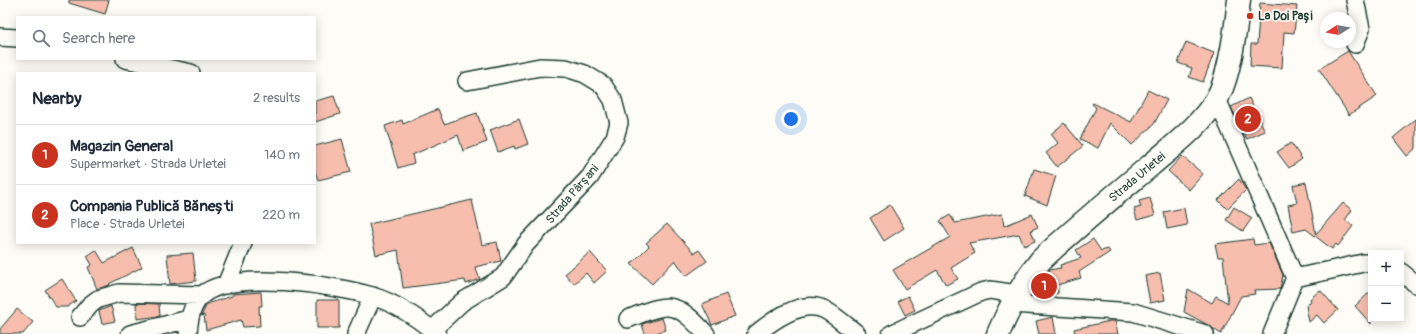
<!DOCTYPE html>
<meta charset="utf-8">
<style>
:root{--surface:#fff;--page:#f2f2f3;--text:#1f2937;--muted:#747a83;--line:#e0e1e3;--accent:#c8321e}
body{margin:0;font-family:Pangolin,sans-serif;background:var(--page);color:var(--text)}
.controls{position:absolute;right:12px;bottom:12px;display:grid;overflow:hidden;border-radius:0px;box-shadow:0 2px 10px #0003}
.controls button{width:36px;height:36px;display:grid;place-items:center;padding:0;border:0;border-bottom:1px solid var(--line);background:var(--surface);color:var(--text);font:20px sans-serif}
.compass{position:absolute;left:1320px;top:12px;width:36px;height:36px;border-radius:50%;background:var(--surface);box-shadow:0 2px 10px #0003;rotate:259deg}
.you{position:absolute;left:791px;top:119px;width:14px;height:14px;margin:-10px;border:3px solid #fff;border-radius:50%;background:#1a73e8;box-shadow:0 0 0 6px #1a73e833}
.badge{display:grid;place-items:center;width:26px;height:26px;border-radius:50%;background:var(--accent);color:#fff;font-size:13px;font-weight:700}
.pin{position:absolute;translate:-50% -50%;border:2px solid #fff;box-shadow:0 1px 4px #0006}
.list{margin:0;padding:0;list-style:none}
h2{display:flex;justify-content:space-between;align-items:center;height:52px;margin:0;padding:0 16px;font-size:17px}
h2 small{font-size:13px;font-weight:400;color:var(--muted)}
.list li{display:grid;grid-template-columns:26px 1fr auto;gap:12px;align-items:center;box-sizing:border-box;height:60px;padding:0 16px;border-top:1px solid var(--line)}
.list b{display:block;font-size:15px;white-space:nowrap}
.list p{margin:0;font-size:13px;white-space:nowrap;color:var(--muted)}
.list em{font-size:13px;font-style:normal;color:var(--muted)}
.icon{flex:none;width:22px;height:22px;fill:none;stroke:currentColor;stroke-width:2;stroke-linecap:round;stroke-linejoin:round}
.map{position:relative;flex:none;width:1416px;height:334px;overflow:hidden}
.search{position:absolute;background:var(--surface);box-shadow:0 2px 10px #0003;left:16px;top:16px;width:300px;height:44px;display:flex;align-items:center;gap:10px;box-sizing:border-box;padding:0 14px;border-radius:0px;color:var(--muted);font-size:15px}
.panel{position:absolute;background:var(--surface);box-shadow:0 2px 10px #0003;left:16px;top:72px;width:300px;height:172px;border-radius:0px}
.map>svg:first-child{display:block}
.building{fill:#f7beae;stroke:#1f3d34}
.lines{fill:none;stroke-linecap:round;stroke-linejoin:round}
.street-casing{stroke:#1f3d34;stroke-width:20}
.secondary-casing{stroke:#1f3d34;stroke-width:25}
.street{stroke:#fdfcf7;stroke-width:17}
.secondary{stroke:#fdfcf7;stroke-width:22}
.poi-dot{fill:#c8321e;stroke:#fdfcf7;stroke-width:1.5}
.labels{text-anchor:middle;stroke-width:3.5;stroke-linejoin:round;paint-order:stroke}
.poi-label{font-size:12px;font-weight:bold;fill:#1f3d34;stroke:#fdfcf7;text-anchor:start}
.street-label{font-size:12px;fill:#1f3d34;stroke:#fdfcf7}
</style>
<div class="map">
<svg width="1416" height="334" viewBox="0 0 1416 334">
<rect width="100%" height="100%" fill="#fdfcf7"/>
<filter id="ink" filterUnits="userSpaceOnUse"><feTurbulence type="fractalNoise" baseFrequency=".025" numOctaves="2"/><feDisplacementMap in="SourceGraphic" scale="8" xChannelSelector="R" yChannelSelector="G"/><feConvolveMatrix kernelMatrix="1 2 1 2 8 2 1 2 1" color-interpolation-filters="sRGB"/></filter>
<g filter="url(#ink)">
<path class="building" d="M69 0H109L105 14 69 3Z
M1260 3 1297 6 1294 33 1284 32 1282 68 1250 66 1251 44H1257Z
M1186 42 1214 53 1203 82 1189 77 1192 68 1178 63Z
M1348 51 1377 96 1349 115 1319 69Z
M1148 90 1167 100 1154 124 1132 145 1110 123 1098 148 1080 139 1096 108 1092 104 1093 103 1131 122Z
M334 96 340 114 315 122V101Z
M1249 98 1265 131 1247 139 1231 107Z
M438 109 444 124 477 113 487 142 463 151 458 135 412 155 414 163 398 168 385 126 402 120 403 124Z
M519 119 528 144 515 149 514 146 498 152 490 130Z
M1416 119V148L1407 156 1393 138Z
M1064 123 1083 146 1057 167 1046 153 1058 143 1051 134Z
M342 139 351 172 318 180 315 171V146Z
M1291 143 1302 159 1289 168 1277 152Z
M1182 156 1203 174 1189 190 1168 171Z
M1034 169 1056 176 1047 205 1025 196Z
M1239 179 1246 190 1227 209 1218 200Z
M1306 182 1316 234 1343 203 1352 210 1345 220 1353 226 1338 246 1336 244 1332 249 1306 229 1293 232 1288 205 1297 203 1293 185Z
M1150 198 1155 215 1137 220 1134 209 1141 207 1139 201Z
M472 200 482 245 497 242 501 261 475 267 480 279 466 284 465 280 403 288 398 250 376 255 369 224Z
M890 205 904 228 884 241 870 218Z
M1234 207 1252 218 1243 231 1226 220Z
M1184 208 1187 225 1167 229 1164 212Z
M1002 214 1004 226 1032 214 1038 227 1031 230 1035 241 1024 246 1019 234 969 243 975 253 951 268 958 279 946 285 937 270 905 289 893 270 950 237 940 221 950 215 955 223Z
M667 224 694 253 699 250 707 261 686 276 675 260 652 284 631 264 649 246 646 243Z
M1093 239 1101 251 1108 249 1110 252 1079 272 1081 278 1057 285 1058 293 1042 296 1040 283 1044 277 1047 276 1049 270 1061 268 1060 265 1081 258 1076 250Z
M1253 239 1254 245 1269 243 1283 275 1280 289 1254 290 1255 294 1241 296 1221 334 1208 325 1184 312 1188 289 1212 303 1216 296 1228 303 1223 257H1218L1215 244Z
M133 248 142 267 109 284 110 285 97 289 88 267 92 265 87 256 96 250 104 263Z
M590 252 607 271 594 283 586 273 574 284 565 274Z
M193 253 196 281 170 284 167 255Z
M1160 273 1165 300 1150 303 1145 276Z
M62 279 76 301 67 307H56L45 290Z
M1320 290 1338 310 1324 323 1317 315 1309 322 1306 306 1311 301 1310 299Z
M1371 291V324L1355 306Z
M261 292 262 306H259L260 326 243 327 241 320 206 330 204 315 201 316 207 304 232 296 233 294Z
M726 294 735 316 712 325 702 304Z
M908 296 915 310 905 315 898 301Z
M317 300H339V328H317Z
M136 303 159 304 160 316 137 319Z
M111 306 115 321 102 324 99 311Z
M17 309 33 322 23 334H0V329Z
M1053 317 1056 334H1039L1036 321Z
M662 318 666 330 653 334H645L642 324Z
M1110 321H1115L1118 334H1075L1074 329Z"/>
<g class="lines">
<defs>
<path id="street" d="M1355 0 1361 29 1355 44
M0 37 17 38
M125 59 191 73
M1217 99 1295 278
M1401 272 1416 284
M1295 278 1363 263H1371
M226 285 243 243
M1012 304 1133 312 1205 334
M80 317 90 305 98 299 119 293 202 295
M628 319C669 302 675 300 706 334
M432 330 462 302 503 277 526 244 590 177 615 137 619 123 613 100 603 85 585 74 566 68 540 67 467 81
M130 334 189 319
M188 334C189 320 191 305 202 295 232 269 336 285 372 296 395 303 419 319 437 334
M356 334 373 296
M756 334C772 321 802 298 825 310 836 316 847 326 857 334
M891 334 981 292 990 290 1017 294
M1272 334 1295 278"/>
<path id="secondary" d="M998 334C1010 307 1022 283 1041 260 1076 227 1114 196 1151 165 1174 145 1200 126 1216 100 1230 78 1236 27 1239 0"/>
</defs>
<use href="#street" class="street-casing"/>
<use href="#secondary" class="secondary-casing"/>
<use href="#street" class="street"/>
<use href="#secondary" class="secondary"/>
</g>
</g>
<circle class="poi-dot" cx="1250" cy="16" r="4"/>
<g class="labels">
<g class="poi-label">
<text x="1258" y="20">La Doi Pași</text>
</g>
<g class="street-label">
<text transform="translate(1137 177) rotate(-40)" y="4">Strada Urletei</text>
<text transform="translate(572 194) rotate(-49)" y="4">Strada Pârșani</text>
</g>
</g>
</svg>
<div class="controls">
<button>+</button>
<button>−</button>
</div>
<svg class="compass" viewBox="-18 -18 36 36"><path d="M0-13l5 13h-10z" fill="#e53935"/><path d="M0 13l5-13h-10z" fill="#747a83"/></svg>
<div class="you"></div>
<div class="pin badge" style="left:1044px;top:286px">1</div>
<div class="pin badge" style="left:1248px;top:119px">2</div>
<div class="search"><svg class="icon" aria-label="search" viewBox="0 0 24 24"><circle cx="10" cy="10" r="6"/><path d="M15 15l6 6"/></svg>Search here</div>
<section class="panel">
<h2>Nearby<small>2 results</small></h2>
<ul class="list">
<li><span class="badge">1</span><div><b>Magazin General</b><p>Supermarket · Strada Urletei</p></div><em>140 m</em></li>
<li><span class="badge">2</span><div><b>Compania Publică Bănești</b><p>Place · Strada Urletei</p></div><em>220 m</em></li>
</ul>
</section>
</div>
